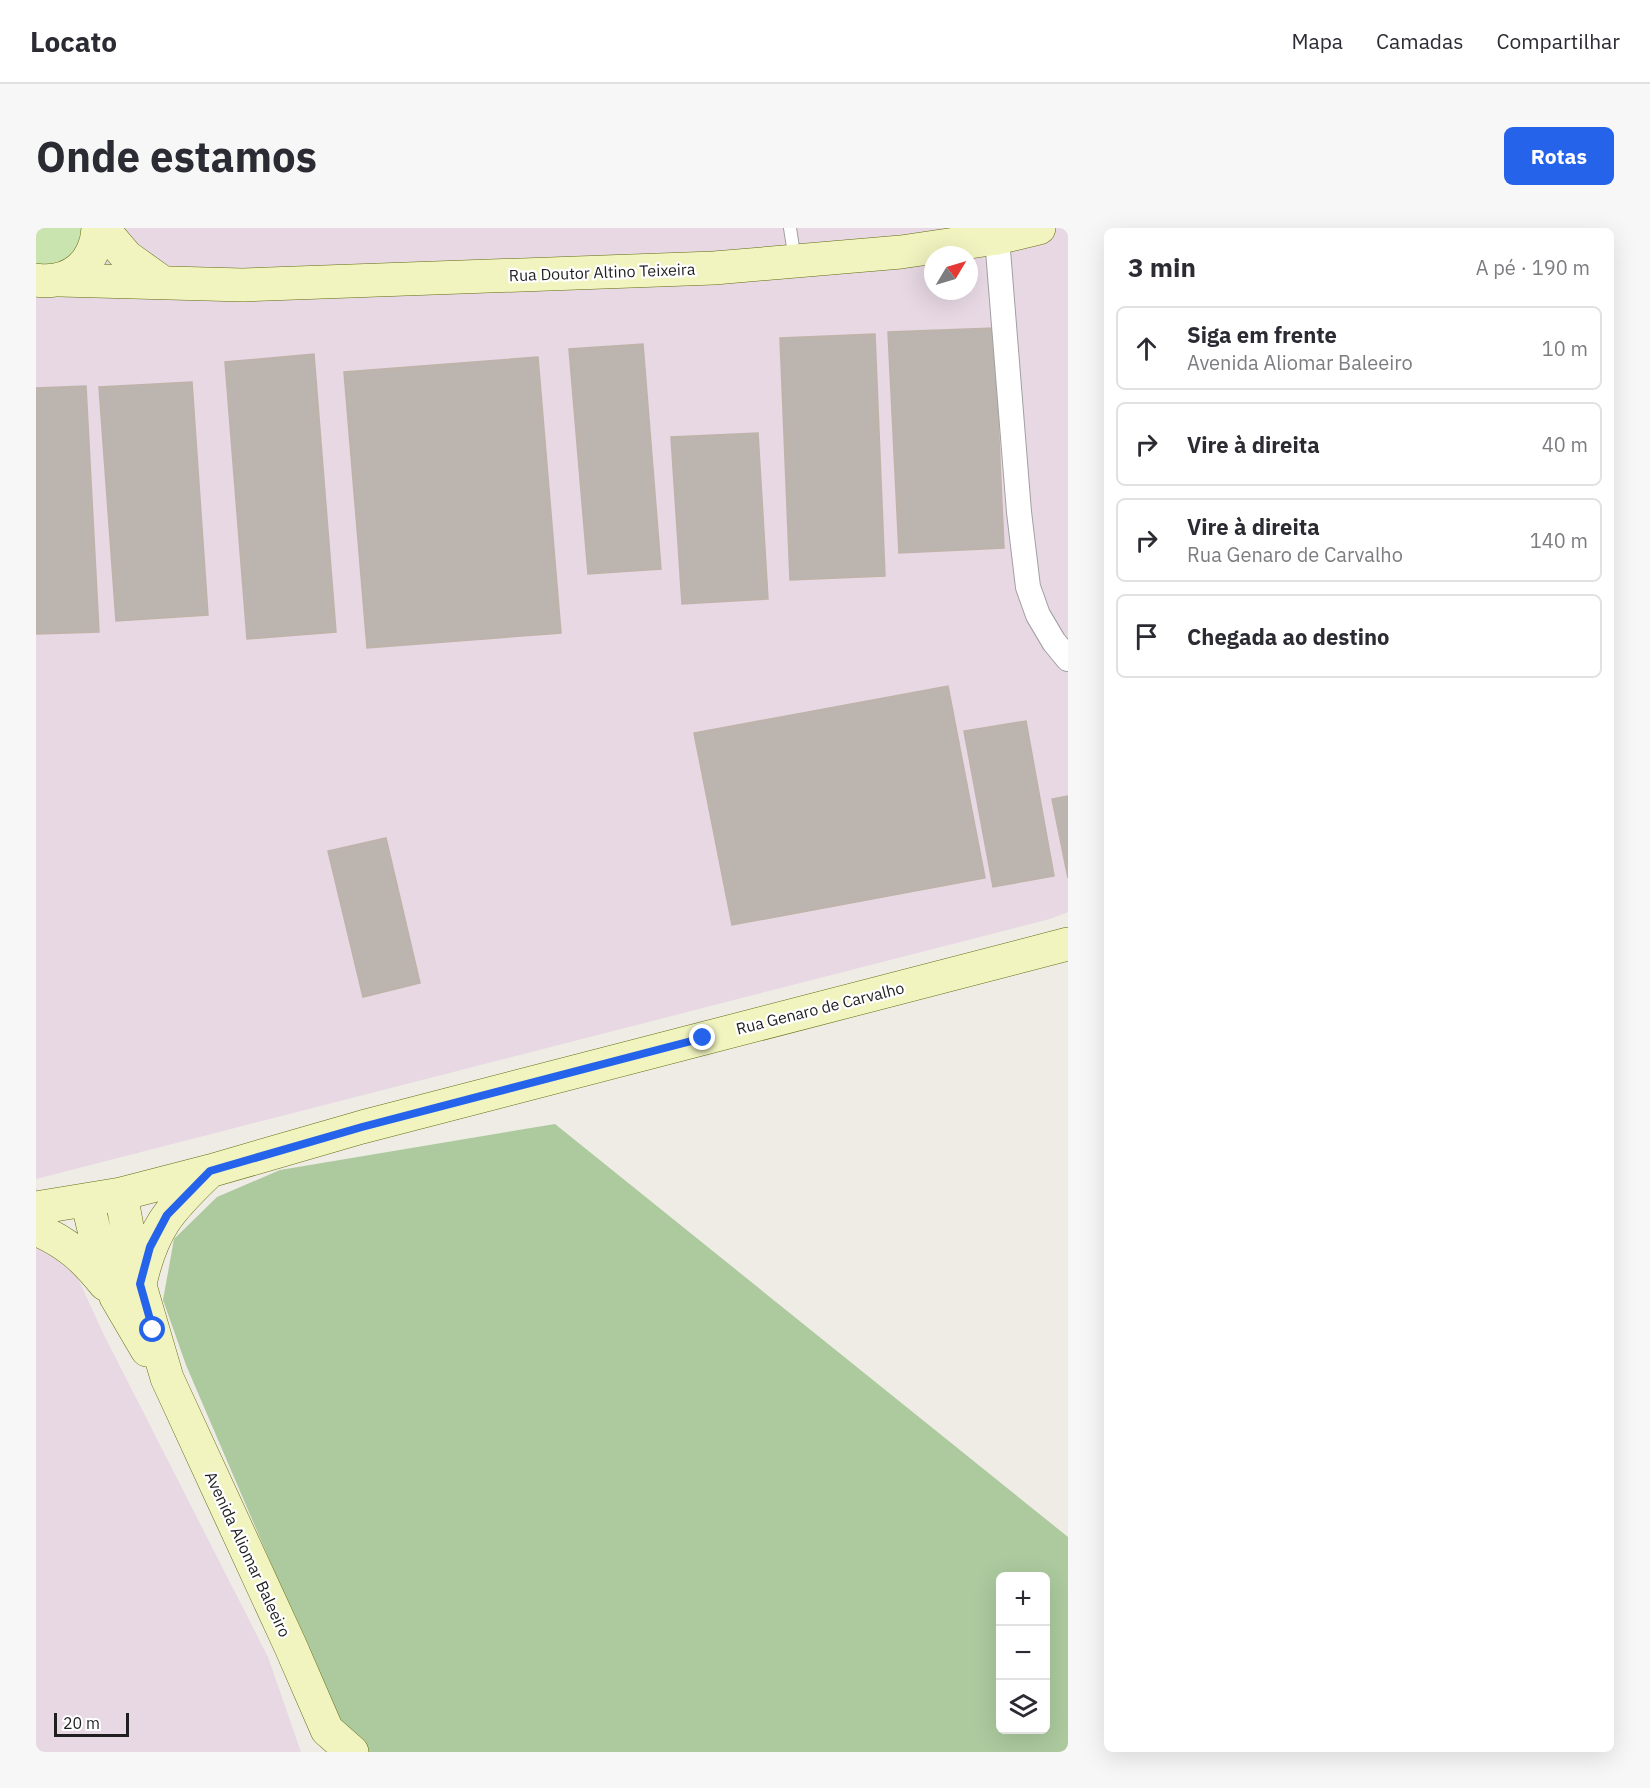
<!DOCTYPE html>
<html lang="pt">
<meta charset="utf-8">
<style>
:root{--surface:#fff;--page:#f7f7f7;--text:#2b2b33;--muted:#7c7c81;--line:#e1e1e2;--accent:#2563eb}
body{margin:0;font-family:"IBM Plex Sans",sans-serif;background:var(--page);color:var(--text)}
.controls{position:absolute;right:18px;bottom:18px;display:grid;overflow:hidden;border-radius:9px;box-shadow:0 6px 24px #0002}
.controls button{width:54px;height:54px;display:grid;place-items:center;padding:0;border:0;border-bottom:2px solid var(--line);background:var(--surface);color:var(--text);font:30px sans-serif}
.compass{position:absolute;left:888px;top:18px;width:54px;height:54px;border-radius:50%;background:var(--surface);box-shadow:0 6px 24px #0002;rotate:52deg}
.scale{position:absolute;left:18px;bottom:15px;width:75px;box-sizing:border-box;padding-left:6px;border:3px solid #1f1f1f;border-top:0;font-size:16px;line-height:21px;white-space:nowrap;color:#1f1f1f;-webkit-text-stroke:4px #fff;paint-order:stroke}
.stop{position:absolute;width:18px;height:18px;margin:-14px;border:4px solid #2563eb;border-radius:50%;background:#fff}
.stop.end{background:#2563eb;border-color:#fff;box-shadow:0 2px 6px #0008}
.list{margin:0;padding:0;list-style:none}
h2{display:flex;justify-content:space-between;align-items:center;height:78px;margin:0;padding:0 24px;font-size:26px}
h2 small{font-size:20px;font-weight:400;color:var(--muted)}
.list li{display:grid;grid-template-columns:39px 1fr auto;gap:18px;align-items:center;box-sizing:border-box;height:84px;margin:0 12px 12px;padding:0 12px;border:2px solid var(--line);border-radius:9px}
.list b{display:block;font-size:22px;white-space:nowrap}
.list p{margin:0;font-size:20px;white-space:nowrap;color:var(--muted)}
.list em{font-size:20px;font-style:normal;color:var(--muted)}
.icon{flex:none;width:33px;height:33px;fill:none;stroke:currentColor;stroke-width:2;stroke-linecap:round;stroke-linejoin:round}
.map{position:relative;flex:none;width:1032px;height:1524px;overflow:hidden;border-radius:9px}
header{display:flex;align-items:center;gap:36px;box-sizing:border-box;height:84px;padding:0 30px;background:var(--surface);border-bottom:2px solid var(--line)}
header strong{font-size:28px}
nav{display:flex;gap:33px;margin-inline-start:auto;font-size:21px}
.intro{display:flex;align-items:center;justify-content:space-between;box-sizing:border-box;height:144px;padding:0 36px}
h1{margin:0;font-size:42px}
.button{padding:15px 27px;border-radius:9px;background:var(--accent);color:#fff;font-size:21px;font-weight:700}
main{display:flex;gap:36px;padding:0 36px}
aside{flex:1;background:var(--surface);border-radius:9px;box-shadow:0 6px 24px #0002}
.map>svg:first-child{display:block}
.industrial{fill:#e7d8e4;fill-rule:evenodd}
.grass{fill:#cae4b0}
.forest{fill:#acca9e;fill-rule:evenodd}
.building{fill:#bcb5af;stroke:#bfb3a9;stroke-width:1.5}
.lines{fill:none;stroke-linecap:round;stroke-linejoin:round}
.lane-casing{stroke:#a0a0a0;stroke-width:14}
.street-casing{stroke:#a0a0a0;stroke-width:26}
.secondary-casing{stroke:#636c0f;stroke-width:34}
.lane{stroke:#fff;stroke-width:12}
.street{stroke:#fff;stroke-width:24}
.secondary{stroke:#f1f4bf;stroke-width:33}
.route{stroke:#2563eb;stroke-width:8}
.labels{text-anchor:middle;stroke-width:4.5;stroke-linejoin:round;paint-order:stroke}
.street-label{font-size:16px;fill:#1f1f1f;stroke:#fff}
</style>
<header>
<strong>Locato</strong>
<nav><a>Mapa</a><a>Camadas</a><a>Compartilhar</a></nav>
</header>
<div class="intro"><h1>Onde estamos</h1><a class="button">Rotas</a></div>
<main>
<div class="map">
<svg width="1032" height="1524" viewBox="0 0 1032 1524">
<rect width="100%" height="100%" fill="#efece6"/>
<path class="industrial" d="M0 0H1032V684L1014 691 0 951ZM897 27H933V63H897Z
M0 959 68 1107 232 1429 265 1524H0Z"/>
<path class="grass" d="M0 0H48L39 27 20 38 0 37Z"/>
<path class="forest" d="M519 896 1032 1309V1524H306L278 1436 150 1137 127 1072 138 1011 181 969 244 942ZM964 1348H1010V1502H964Z"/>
<path class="building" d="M958 100 968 320 863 325 852 104Z
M839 106 849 348 754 352 744 110Z
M607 116 625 341 552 346 533 121Z
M278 126 300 404 211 411 189 134Z
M502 129 525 405 331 420 308 144Z
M156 154 172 387 80 393 63 159Z
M50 158 63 404 0 406V160Z
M722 205 732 371 646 376 635 209Z
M912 458 949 650 696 697 658 505Z
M990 493 1018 648 957 659 928 503Z
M1032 568V650L1016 571Z
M350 610 384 755 327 769 292 623Z"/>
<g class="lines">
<defs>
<path id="lane" d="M754 0 759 32"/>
<path id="street" d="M961 10 983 284 992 359 1002 387 1018 414 1032 431"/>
<path id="secondary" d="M66 0 91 29 126 54
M0 52C35 57 60 35 62 0
M24 52 207 57 678 40 865 24 961 10 1003 0
M85 966 98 1037 131 1150 254 1417 291 1502 316 1524
M51 972 59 1006 80 1069 111 1122
M0 980 85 966 174 943 326 899 1032 716
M0 1001C32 1015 48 1030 69 1056
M104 1056C116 1001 133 982 173 944"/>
</defs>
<use href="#lane" class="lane-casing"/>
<use href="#street" class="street-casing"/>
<use href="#secondary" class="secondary-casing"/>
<use href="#lane" class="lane"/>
<use href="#street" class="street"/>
<use href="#secondary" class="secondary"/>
</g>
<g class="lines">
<path class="route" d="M117 1102 104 1056 114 1019 131 987 174 943 326 899 667 810"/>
</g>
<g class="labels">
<g class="street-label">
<text transform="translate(566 44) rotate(-2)" y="6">Rua Doutor Altino Teixeira</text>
<text transform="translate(784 780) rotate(-14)" y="6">Rua Genaro de Carvalho</text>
<text transform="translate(212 1326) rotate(65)" y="6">Avenida Aliomar Baleeiro</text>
</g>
</g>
</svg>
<div class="controls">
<button>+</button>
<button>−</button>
<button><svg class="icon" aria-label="layers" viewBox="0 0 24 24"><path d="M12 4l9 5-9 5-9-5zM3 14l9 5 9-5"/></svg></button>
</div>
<svg class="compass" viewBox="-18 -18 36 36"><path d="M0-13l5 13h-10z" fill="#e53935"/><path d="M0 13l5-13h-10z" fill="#7c7c81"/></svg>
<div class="scale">20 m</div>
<div class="stop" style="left:117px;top:1102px"></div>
<div class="stop end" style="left:667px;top:810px"></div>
</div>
<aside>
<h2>3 min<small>A pé · 190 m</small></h2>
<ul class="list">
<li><svg class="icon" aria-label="ahead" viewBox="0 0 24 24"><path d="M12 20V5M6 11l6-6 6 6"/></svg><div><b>Siga em frente</b><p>Avenida Aliomar Baleeiro</p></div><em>10 m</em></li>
<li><svg class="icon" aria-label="right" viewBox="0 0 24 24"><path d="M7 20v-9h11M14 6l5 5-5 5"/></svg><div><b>Vire à direita</b></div><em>40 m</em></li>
<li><svg class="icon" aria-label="right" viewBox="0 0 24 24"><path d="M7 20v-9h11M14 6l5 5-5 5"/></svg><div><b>Vire à direita</b><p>Rua Genaro de Carvalho</p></div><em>140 m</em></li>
<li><svg class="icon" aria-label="arrive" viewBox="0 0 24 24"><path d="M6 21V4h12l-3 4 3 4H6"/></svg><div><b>Chegada ao destino</b></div></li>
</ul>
</aside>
</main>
